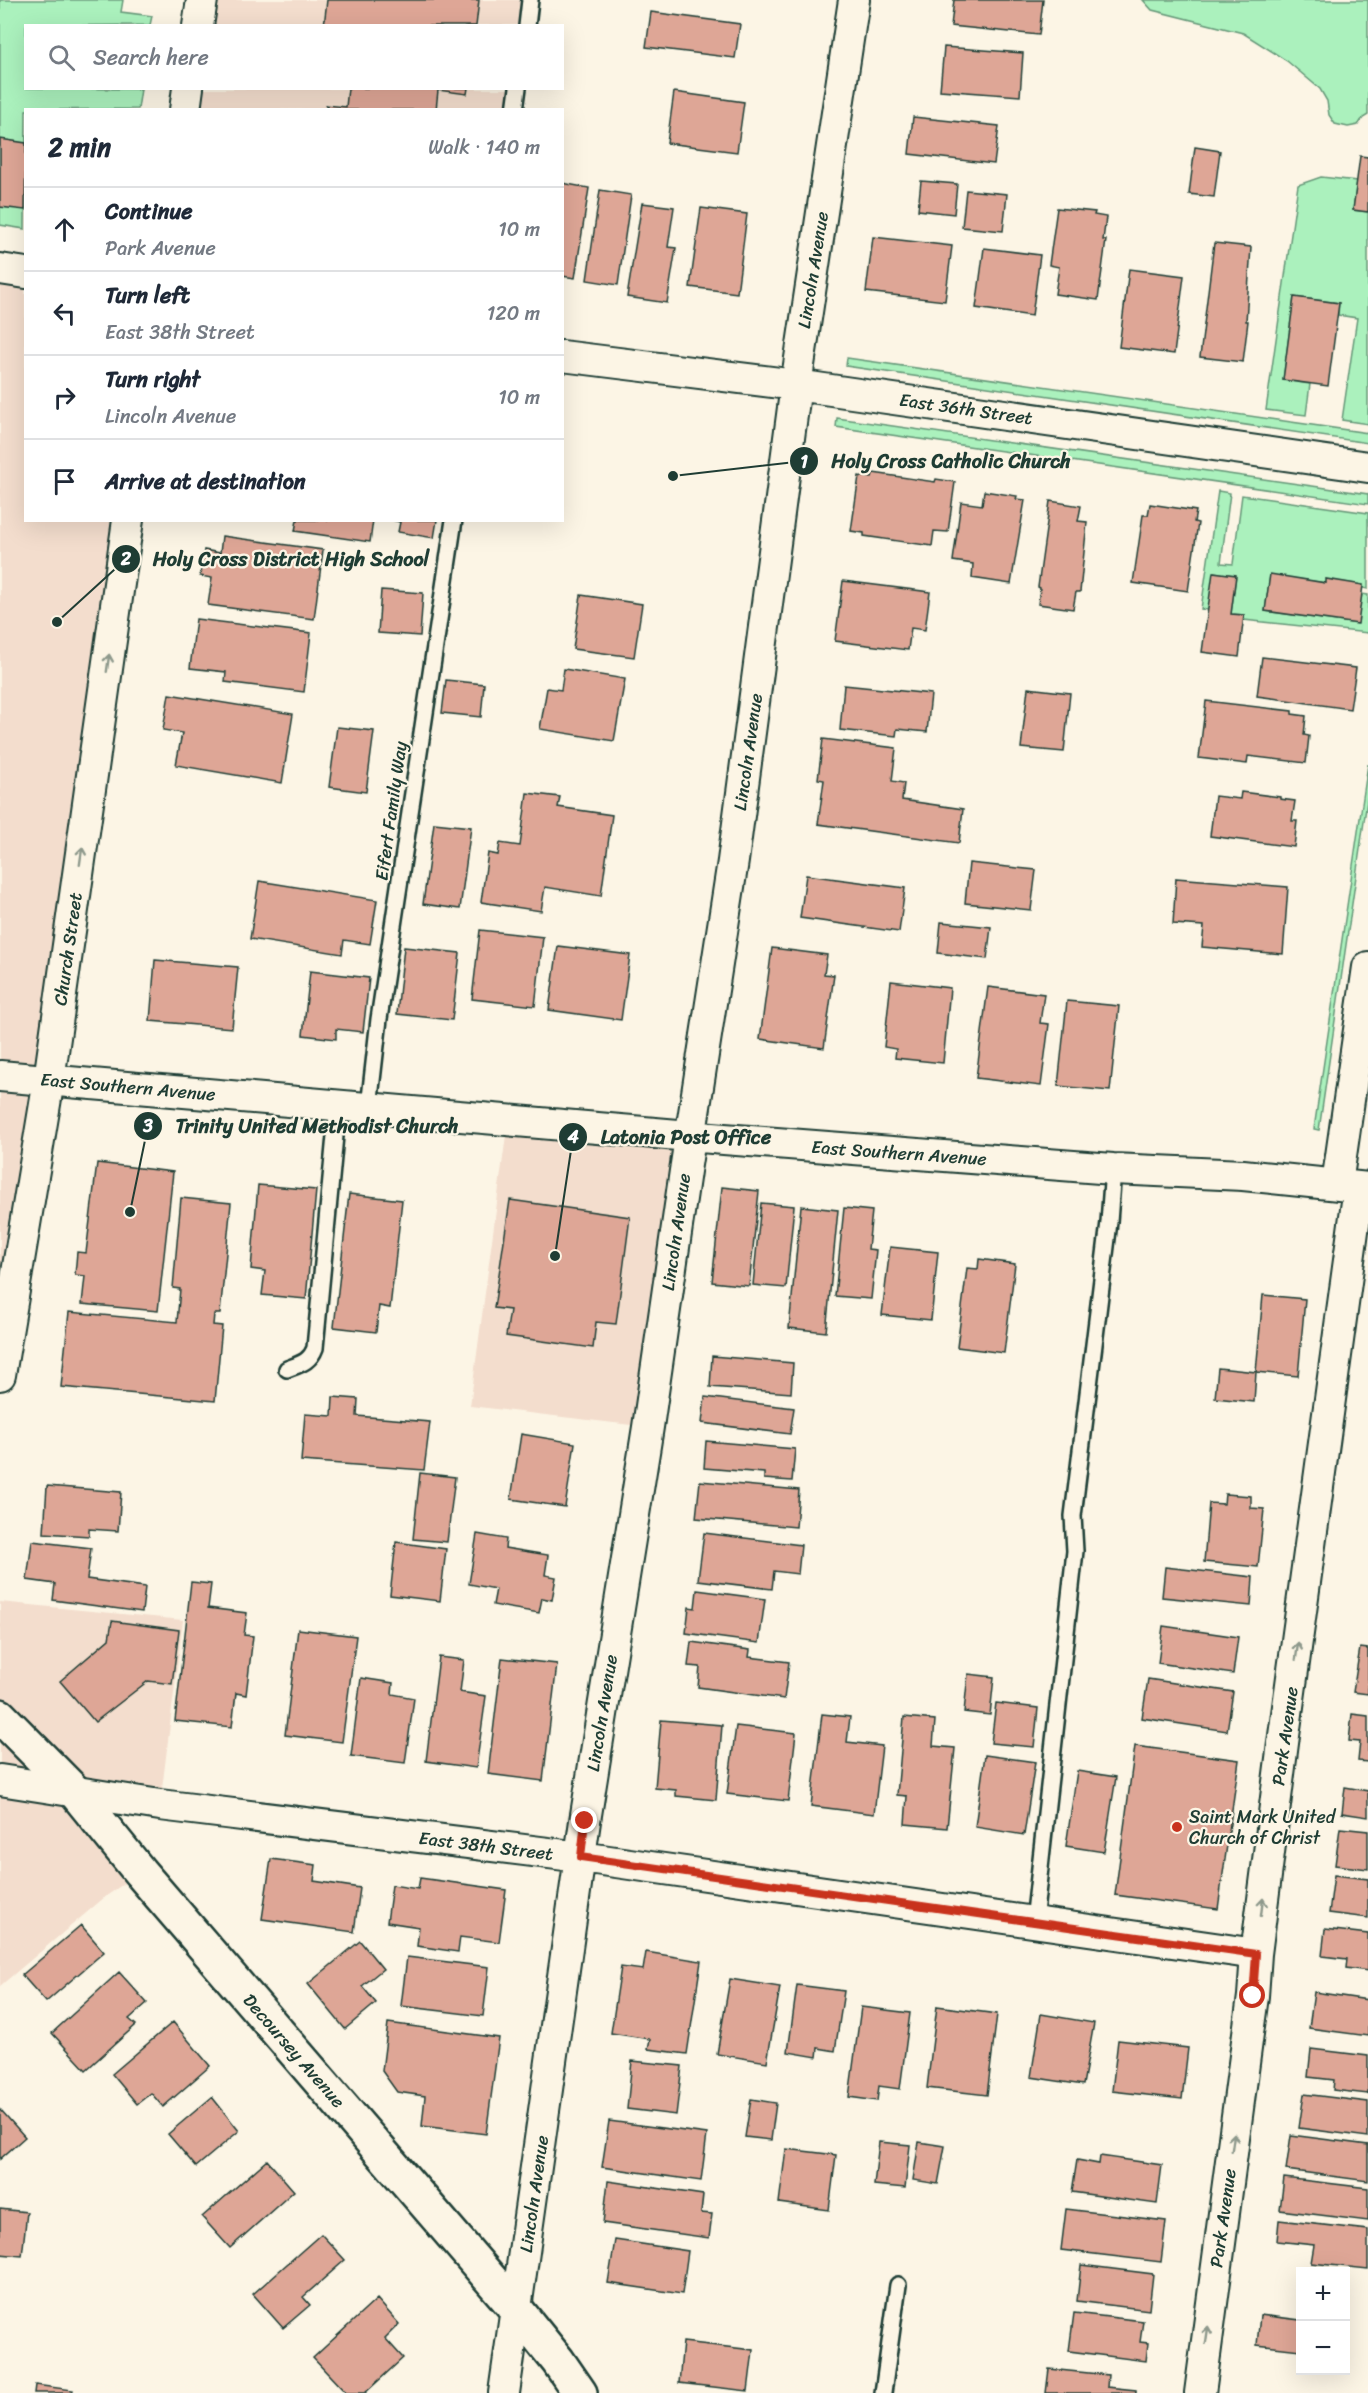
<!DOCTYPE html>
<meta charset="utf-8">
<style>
:root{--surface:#fff;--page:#f2f2f3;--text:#1f2937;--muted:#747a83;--line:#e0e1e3}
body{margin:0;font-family:Sriracha,sans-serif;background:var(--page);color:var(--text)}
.controls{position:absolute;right:18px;bottom:18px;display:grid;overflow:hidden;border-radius:0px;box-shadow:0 6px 24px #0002}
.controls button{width:54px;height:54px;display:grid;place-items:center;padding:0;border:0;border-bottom:2px solid var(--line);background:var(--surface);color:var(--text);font:30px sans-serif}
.stop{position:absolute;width:18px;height:18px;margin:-14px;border:4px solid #c8321e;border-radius:50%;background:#fff}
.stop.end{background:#c8321e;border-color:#fff;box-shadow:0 2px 6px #0008}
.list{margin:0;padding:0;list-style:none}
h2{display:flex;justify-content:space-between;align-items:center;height:78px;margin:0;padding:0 24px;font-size:26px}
h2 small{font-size:20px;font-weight:400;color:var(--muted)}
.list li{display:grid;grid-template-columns:39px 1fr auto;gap:18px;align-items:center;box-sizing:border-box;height:84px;padding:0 24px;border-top:2px solid var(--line)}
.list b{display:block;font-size:22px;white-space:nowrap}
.list p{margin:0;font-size:20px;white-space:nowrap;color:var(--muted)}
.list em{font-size:20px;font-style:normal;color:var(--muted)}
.icon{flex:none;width:33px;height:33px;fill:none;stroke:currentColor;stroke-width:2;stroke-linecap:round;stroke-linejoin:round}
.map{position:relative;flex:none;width:1368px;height:2393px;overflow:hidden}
.search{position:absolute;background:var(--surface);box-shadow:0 6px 24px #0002;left:24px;top:24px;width:540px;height:66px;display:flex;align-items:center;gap:15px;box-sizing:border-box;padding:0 21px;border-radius:0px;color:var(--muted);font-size:22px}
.panel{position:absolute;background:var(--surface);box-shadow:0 6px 24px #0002;left:24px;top:108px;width:540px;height:414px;border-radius:0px}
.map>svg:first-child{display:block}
.built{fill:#f3ddcd}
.green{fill:#abf1bd;stroke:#659778;stroke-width:1.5}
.building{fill:#dea696;stroke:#1f3d34;stroke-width:1.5}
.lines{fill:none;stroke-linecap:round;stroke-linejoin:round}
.service-casing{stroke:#1f3d34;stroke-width:20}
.minor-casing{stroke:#1f3d34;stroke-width:34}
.secondary-casing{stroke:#1f3d34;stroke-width:38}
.service{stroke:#fcf5e5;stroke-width:15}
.minor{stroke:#fcf5e5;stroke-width:30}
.secondary{stroke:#fcf5e5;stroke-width:33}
.oneway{stroke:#8e998c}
.route{stroke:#c8321e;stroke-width:8}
.poi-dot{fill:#c8321e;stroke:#fcf5e5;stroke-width:2}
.labels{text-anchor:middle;stroke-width:4.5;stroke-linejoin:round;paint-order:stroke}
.street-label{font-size:18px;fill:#1f3d34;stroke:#fcf5e5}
.poi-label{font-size:18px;fill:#1f3d34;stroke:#fcf5e5;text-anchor:start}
.leader{fill:none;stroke:#1f3d34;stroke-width:2}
.callout-dot{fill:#1f3d34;stroke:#fcf5e5;stroke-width:2}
.mark-label{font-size:18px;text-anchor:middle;font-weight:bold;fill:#fff}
.callout-label{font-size:20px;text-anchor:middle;font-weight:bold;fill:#1f3d34;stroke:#fcf5e5;stroke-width:4.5;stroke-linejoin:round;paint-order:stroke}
</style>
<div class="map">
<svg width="1368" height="2393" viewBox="0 0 1368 2393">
<rect width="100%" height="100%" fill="#fcf5e5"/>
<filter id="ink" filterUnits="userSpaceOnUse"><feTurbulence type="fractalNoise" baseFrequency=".0167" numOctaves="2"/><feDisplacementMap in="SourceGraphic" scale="12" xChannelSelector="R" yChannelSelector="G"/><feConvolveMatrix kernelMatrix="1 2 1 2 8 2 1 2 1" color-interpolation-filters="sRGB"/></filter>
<g filter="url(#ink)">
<path class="built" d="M202 0H530L527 25 198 26Z
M188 89H518L515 109 185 110Z
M0 269 25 273 26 520 128 521 0 1375Z
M508 1120 690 1136 648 1427 470 1406Z
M0 1602 183 1620 160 1805 77 1793 140 1872 105 1897 0 1986Z"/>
<path class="green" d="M0 0H123L121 12 152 16 150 25 26 26V88L141 89 138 109 26 110 25 229 0 225Z
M1143 0H1368V115L1363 118 1358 125 1348 127 1335 124 1329 115 1327 101 1320 89 1287 61 1243 33 1152 10Z
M1321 177 1357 181 1353 210 1368 212V424L1342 420 1357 318 1338 315 1339 303 1294 297 1283 380 1310 384 1306 415 1266 410 1298 185Z
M847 358 1368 433V443L846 366Z
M837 418 1368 494V504L836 427Z
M1218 491 1230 493 1221 563 1233 564 1242 495 1368 513V589L1363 588V585L1327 580 1326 583 1270 575 1265 611 1357 624 1362 594 1368 595V633L1244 620V615L1231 614 1236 576 1214 572 1208 610 1201 609Z
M1368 764V794L1319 1130 1314 1129Z"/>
<path class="building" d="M327 0H479L476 26H324Z
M954 0H1043L1039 35 951 26Z
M651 12 740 24 735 58 646 47Z
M944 47 1023 53 1020 96 940 90Z
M348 88H468L467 94 438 90 436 110H326V105L346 107Z
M674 92 744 102 737 152 667 143Z
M913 117 999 126 994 164 909 154Z
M0 139 26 143 25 210 0 207Z
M1195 147 1220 151 1214 197 1189 194Z
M1360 156 1368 157V212L1353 210Z
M921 181 957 184 954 214 918 210Z
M562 183 589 188 575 278 562 276Z
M600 190 631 195 618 285 587 280Z
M966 190 1007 194 1003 231 962 227Z
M642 203 674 207 668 247 676 248 667 303 627 297Z
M701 208 747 214 737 293 690 287Z
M1057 208 1095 212 1094 215 1106 217 1103 240H1106L1098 300 1055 294 1059 267 1049 265Z
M873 237 952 246 945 301 866 292Z
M1214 243 1251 247 1246 321H1248L1243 362 1200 357Z
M984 248 1040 255 1032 316 976 308Z
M1129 269 1184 276 1174 354 1119 347Z
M1294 297 1339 303 1328 386 1283 380Z
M873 473 935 482 936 479 955 482 948 532 934 531 932 546 864 536V533L851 531 859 476 872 478Z
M984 491 1017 496 1016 499 1025 500 1011 584 972 578 973 564 953 561 961 502 982 505Z
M1050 501 1081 506 1078 521 1087 522 1080 592H1076L1073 609 1038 604 1040 588 1038 587Z
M1150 504 1196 511 1194 522 1198 523 1188 591 1133 583 1143 515H1148Z
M297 520H373L370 542 295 531Z
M392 520H437L434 538 398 532 400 522Z
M222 536 323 550 314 619 208 605 212 578 200 576 204 550 220 553Z
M1213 572 1236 575 1231 614 1244 615 1239 657 1202 652Z
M1270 574 1326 583V579L1363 585 1358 624 1265 611Z
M843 581 930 592 925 630 911 628 908 650 835 641Z
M381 590 423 593 420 636 378 633Z
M581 595 642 604 634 657 573 649Z
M196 619 311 633 304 692 225 682 226 672 190 668Z
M1262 657 1356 668 1350 709 1257 696Z
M564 669 625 679 614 741 540 729 547 688 561 690Z
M446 680 484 684 481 717 442 713Z
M844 685 931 694 927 732 897 729 896 736 840 730Z
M1028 688 1070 693 1064 752 1021 748Z
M169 694 293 714 282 783 176 765 182 733 163 730Z
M1206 701 1292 711V714L1306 716 1304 735 1309 736 1306 763 1248 756 1247 764 1199 758Z
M337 727 374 731 366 792 329 787Z
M823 739 896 748 892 781 904 783 902 800 963 809 959 843 818 824 824 780 818 779Z
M1241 792 1280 797V799L1295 801 1292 821H1297L1294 847 1210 836 1215 796 1240 799Z
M527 793 560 797 558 807 612 815 601 896 545 887 541 911 481 902 488 853 498 855 500 843 520 846Z
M434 823 471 827 460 909 423 904Z
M969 863 1036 870 1031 910 965 903Z
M806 875 905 888 899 932 800 918Z
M1176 878 1288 887 1283 954 1202 947 1204 926 1173 924Z
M259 881 377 900 370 944 344 940 342 954 250 939Z
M941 922 991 927 987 959 938 953Z
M480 930 543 937 535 1006 472 999Z
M558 946 630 955 621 1020 549 1010Z
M404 947 460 953 452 1020 397 1014Z
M772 948 827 955 824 974 834 975 824 1048 760 1039Z
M155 960 238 967 232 1028 150 1021Z
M310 971 369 978 363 1032 336 1029V1039L303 1035Z
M891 981 950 988 943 1063 895 1058 896 1049 884 1047Z
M988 987 1044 994 1040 1023 1049 1024 1041 1086 976 1078Z
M1067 1001 1119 1006 1110 1091 1058 1086Z
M97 1163 173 1172 158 1311 82 1304 85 1276 75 1275 77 1252 86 1253Z
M258 1185 316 1190 306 1299 262 1295 265 1271 251 1269Z
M722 1187 759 1191 749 1286 712 1282Z
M349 1194 402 1200 390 1308 379 1306 376 1332 334 1327Z
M181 1198 231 1203 220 1314H214L213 1325 222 1326 215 1401 61 1387 69 1312 177 1322 180 1289 173 1288Z
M510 1200 630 1217 616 1324 596 1322 593 1348 506 1336 510 1310 494 1308Z
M761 1203 794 1206 786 1288 753 1285Z
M801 1206 838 1210 826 1332 789 1328Z
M844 1208 872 1211 868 1249 876 1250 871 1299 835 1296Z
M890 1247 938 1252 931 1320 882 1315Z
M979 1259 1015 1264 1004 1353 957 1347 967 1268 978 1269Z
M1263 1295 1305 1299 1298 1376 1256 1372Z
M712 1356 793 1363 791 1393 710 1387Z
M1218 1368 1256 1372 1254 1402 1215 1398Z
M333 1397 358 1399 357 1416 430 1422 424 1470 301 1461 305 1414 332 1416Z
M705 1397 794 1408 790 1434 702 1423Z
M521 1434 575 1443 565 1507 511 1499Z
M706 1441 795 1449 792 1481 764 1479V1473L704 1468Z
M420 1473 455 1477 447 1542 413 1539Z
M700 1481 799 1490 796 1527 696 1518Z
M47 1486 121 1492 118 1531 89 1529V1536L44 1533Z
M1225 1494 1251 1496V1508L1264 1509 1258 1567 1204 1562 1209 1503 1224 1504Z
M704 1533 801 1545 798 1574 774 1571 772 1589 698 1580Z
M477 1534 506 1539 505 1548 548 1555 545 1575 556 1577 552 1600 542 1598 539 1613 493 1605 496 1589 469 1584Z
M32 1541 91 1548 87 1579 145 1587 142 1612 53 1600 55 1584 27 1580Z
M396 1542 446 1549 440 1601 390 1595Z
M1165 1567 1253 1577 1251 1606 1162 1597Z
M191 1582 211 1584 208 1608 247 1613 244 1635 253 1636 246 1695 236 1693 232 1727 175 1721Z
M697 1590 765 1599 759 1643 686 1633 689 1607 695 1608Z
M112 1621 179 1630 172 1684 148 1681 95 1722 60 1681 109 1639Z
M1163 1626 1238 1637 1233 1674 1158 1663Z
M298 1629 356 1636 342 1742 285 1735Z
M691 1642 750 1650 749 1657 789 1662 784 1699 698 1687 700 1667 688 1666Z
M1360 1648 1368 1649V1694L1353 1692Z
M439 1657 464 1660 460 1692 486 1696 476 1768 426 1761Z
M502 1658 557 1664 543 1781 488 1774Z
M968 1674 994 1677 990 1715 964 1712Z
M361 1678 393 1683 392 1694 414 1698 405 1763 351 1756Z
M1148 1679 1233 1692 1227 1731 1142 1718Z
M996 1703 1038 1708 1034 1747 991 1743Z
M822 1714 850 1717 847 1742 882 1746 874 1814 811 1806Z
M1352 1714 1368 1716V1762L1358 1761 1360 1742 1349 1741Z
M904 1717 935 1720 933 1746 955 1748 947 1828 905 1824 907 1796 897 1795Z
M661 1720 722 1725 716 1800 676 1796V1790L655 1788Z
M736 1726 796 1733 788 1801 727 1794Z
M1135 1746 1239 1760 1218 1909 1115 1895Z
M985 1755 1035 1762 1024 1835 975 1827Z
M1077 1771 1116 1777 1104 1852 1066 1846Z
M1345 1787 1368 1791V1817L1342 1813Z
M1340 1828 1368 1831V1869L1335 1865Z
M271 1859 316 1865 314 1881 360 1888 354 1932 262 1919Z
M1334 1875 1368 1879V1918L1329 1913Z
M420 1878 506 1890 499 1942 460 1937 458 1952 417 1946 419 1927 387 1922 392 1885 418 1889Z
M81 1925 104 1952 46 2002 22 1975Z
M1325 1929 1368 1934V1971L1346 1968 1347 1959 1322 1956Z
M360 1941 383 1969 362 1986 376 2003 345 2029 308 1984Z
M646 1952 701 1961 687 2054 648 2049 650 2039 611 2033 621 1967 643 1970Z
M407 1957 489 1967 483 2016 401 2006Z
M119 1972 147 2003 129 2019 136 2025 86 2070 52 2033Z
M730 1979 780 1987 767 2062 717 2054Z
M797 1985 844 1991 835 2051 818 2048 817 2057 788 2052Z
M1314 1992 1368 2000V2036L1309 2028Z
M937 2006 997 2014 987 2095 927 2088Z
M861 2007 910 2013 900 2089 879 2086 877 2101 849 2097Z
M1041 2014 1094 2023 1083 2085 1031 2077Z
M173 2022 210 2066 163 2107 151 2093 137 2104 112 2074Z
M388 2023 499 2038 486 2134 422 2126 425 2096 397 2092 382 2071Z
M1118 2040 1188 2048 1182 2099 1112 2091Z
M1311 2049 1368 2056V2094L1333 2090 1334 2080 1308 2077Z
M632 2061 682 2066 676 2115 627 2109Z
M1304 2094 1368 2102V2137L1299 2128Z
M212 2097 239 2131 196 2167 168 2134Z
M751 2099 776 2103 771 2140 745 2137Z
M0 2109 25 2137 0 2159Z
M609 2121 707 2134 701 2181 602 2167Z
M1291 2135 1368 2145V2181L1286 2170Z
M879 2142 910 2145 905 2188 874 2185Z
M919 2142 945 2146 938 2184 913 2180Z
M786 2149 836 2155 829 2210 779 2203Z
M1100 2156 1162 2165 1157 2204 1072 2192 1077 2160 1099 2164Z
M267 2160 294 2191 230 2248 202 2217Z
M1284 2178 1368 2188V2221L1280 2210Z
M608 2181 703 2195 701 2213 712 2214 709 2238 603 2223Z
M0 2209 27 2212 22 2256 0 2254Z
M1066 2209 1166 2221 1161 2262 1061 2250Z
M1279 2220 1368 2230V2269L1311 2263 1314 2245 1277 2241Z
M321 2234 345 2260 303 2297 310 2305 283 2328 253 2294Z
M615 2240 688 2251 682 2294 608 2283Z
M1081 2265 1153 2274 1149 2310 1077 2301Z
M377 2299 399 2324 385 2338 403 2358 365 2393H346L313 2358Z
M1074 2313 1143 2321 1140 2342 1148 2343 1146 2361 1069 2351Z
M1260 2315 1300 2320V2350L1257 2345Z
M683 2342 753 2350 748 2391 679 2383Z
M1049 2369 1108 2375 1107 2387 1136 2390V2393H1046Z
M35 2385 73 2390 72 2393H34Z"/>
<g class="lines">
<defs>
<path id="service" d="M527 26 530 0
M515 110 518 88
M369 1107 379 1019 454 520
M287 1369C300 1364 310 1362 315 1348L338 1104
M1034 1922 1075 1551 1073 1516 1109 1222 1113 1169
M883 2393 898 2285"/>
<path id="minor" d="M198 26 202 0
M185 110 188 88
M0 269 26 273
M562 356 796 385 1368 467
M0 1076 724 1139 1113 1169 1243 1175 1368 1188
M1337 1184 1368 967
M0 1375 49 1080 128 520
M0 1780 160 1805 581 1857 1256 1954
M504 2393 585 1821 648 1427 685 1171 733 861 796 385 854 0
M1200 2393 1253 1996 1256 1954 1283 1743 1359 1187"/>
<path id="secondary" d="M0 1716 76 1793 140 1872 517 2310 558 2361 580 2393"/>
</defs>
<use href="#service" class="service-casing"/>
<use href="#minor" class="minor-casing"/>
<use href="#secondary" class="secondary-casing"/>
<use href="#service" class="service"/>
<use href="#minor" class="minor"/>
<use href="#secondary" class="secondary"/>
</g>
<defs><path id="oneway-shaft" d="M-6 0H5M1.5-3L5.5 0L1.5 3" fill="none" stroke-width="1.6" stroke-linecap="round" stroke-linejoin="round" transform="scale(1.5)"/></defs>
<g class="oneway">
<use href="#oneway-shaft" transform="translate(108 663) rotate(-82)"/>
<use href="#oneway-shaft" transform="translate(81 856) rotate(-82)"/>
<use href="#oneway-shaft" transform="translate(1297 1651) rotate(-82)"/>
<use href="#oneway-shaft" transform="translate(1262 1907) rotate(-83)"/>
<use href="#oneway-shaft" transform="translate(1233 2142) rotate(-82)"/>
<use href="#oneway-shaft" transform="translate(1207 2335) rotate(-82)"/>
</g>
</g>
<g class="lines" filter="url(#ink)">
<path class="route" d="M585 1821 581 1857 1256 1954 1253 1996"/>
</g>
<circle class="poi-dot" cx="1177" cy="1827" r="6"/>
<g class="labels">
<g class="street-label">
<text transform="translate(813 270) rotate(-81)" y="6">Lincoln Avenue</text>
<text transform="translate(966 409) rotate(8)" y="6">East 36th Street</text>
<text transform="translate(748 752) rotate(-82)" y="6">Lincoln Avenue</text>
<text transform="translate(391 811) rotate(-82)" y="6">Eifert Family Way</text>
<text transform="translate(68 949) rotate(-82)" y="6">Church Street</text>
<text transform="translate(128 1087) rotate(5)" y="6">East Southern Avenue</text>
<text transform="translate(899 1153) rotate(4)" y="6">East Southern Avenue</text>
<text transform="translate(676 1232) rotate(-82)" y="6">Lincoln Avenue</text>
<text transform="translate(602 1713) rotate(-81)" y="6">Lincoln Avenue</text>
<text transform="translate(1285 1736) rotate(-82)" y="6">Park Avenue</text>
<text transform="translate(486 1846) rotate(7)" y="6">East 38th Street</text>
<text transform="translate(294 2051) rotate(49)" y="6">Decoursey Avenue</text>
<text transform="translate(534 2194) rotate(-82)" y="6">Lincoln Avenue</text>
<text transform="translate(1223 2218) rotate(-82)" y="6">Park Avenue</text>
</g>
<g class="poi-label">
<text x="1189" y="1823">Saint Mark United<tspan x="1189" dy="21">Church of Christ</tspan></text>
</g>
</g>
<path class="leader" d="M673 476L804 461M57 622L126 559M130 1212L148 1126M555 1256L573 1137"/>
<g class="callout-dot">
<circle cx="673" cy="476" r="6"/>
<circle cx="57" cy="622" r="6"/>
<circle cx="130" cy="1212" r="6"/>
<circle cx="555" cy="1256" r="6"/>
<circle cx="804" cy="461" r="15"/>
<circle cx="126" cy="559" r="15"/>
<circle cx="148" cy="1126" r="15"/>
<circle cx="573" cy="1137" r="15"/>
</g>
<g class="mark-label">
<text x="804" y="468">1</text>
<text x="126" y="565">2</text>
<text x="148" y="1132">3</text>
<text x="573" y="1143">4</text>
</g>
<g class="callout-label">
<text x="951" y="468">Holy Cross Catholic Church</text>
<text x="291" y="566">Holy Cross District High School</text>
<text x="317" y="1133">Trinity United Methodist Church</text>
<text x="686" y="1144">Latonia Post Office</text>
</g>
</svg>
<div class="controls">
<button>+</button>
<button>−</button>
</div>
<div class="stop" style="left:1253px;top:1996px"></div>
<div class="stop end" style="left:585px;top:1821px"></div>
<div class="search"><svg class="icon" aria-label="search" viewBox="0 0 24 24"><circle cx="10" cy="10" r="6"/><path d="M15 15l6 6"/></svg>Search here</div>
<section class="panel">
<h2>2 min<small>Walk · 140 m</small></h2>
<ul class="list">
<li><svg class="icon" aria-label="ahead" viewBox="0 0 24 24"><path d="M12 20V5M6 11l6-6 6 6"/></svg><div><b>Continue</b><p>Park Avenue</p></div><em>10 m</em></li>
<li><svg class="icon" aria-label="left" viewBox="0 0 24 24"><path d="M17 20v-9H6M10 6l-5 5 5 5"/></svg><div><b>Turn left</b><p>East 38th Street</p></div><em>120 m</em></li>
<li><svg class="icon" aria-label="right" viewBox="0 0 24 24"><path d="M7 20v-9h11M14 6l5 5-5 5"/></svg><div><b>Turn right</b><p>Lincoln Avenue</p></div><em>10 m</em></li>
<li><svg class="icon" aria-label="arrive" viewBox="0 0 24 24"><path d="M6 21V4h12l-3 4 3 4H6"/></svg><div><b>Arrive at destination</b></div></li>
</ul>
</section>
</div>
